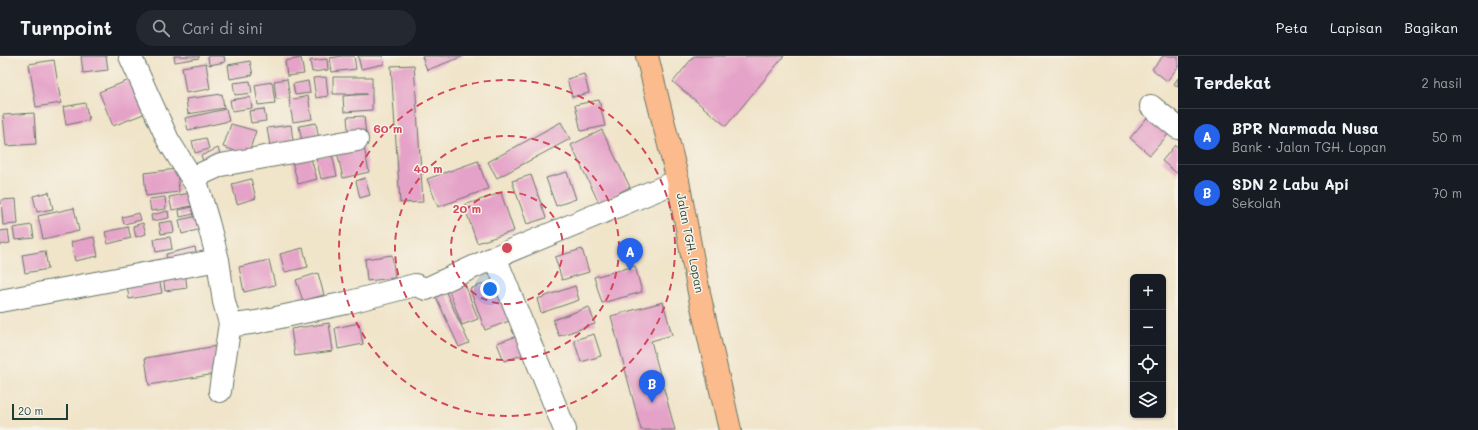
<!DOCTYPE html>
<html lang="id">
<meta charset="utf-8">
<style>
:root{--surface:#171b24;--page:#242831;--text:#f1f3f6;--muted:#9ea1a6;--line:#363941;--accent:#2563eb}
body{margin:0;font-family:Mali,sans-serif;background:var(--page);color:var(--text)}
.controls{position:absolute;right:12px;bottom:12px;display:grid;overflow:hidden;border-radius:6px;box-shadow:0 1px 3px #0004}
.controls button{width:36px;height:36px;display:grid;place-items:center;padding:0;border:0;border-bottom:1px solid var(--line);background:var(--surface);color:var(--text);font:20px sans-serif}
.scale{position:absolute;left:12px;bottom:10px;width:56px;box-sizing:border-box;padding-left:4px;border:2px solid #1f3d34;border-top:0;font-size:11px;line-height:14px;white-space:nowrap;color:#1f3d34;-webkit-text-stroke:3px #f7f3e8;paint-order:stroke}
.you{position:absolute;left:490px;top:233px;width:14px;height:14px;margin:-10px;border:3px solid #fff;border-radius:50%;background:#1a73e8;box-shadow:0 0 0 6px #1a73e833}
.badge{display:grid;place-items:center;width:26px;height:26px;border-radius:50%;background:var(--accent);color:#fff;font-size:13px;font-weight:700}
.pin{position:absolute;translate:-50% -33px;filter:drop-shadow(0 1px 2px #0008)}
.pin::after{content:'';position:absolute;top:21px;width:14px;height:12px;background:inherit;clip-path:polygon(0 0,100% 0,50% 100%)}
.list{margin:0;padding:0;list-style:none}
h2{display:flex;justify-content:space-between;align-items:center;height:52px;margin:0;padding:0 16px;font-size:17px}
h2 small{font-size:13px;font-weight:400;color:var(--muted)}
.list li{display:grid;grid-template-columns:26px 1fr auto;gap:12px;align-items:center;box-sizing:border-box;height:56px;padding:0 16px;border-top:1px solid var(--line)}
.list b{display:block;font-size:15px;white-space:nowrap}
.list p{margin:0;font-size:13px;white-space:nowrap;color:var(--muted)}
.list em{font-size:13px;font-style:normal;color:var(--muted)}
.icon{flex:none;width:22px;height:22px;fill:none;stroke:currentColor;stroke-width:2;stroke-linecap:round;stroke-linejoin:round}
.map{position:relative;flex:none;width:1178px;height:374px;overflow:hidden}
header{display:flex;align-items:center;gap:24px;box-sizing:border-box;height:56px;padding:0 20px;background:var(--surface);border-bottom:1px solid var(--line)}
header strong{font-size:19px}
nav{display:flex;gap:22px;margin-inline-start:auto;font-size:14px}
.search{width:280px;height:36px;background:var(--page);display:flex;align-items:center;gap:10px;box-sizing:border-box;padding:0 14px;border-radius:22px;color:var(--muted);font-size:15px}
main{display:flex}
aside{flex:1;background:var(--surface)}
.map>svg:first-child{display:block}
.building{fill:#e5a2c8}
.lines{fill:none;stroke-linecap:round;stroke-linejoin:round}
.minor-casing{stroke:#687768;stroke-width:24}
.trunk-casing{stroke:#687768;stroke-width:24}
.minor{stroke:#fff;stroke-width:22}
.trunk{stroke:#fbbb8c;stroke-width:22}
.ring{fill:none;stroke:#d1495b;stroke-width:2;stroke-dasharray:7 5}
.labels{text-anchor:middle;stroke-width:3;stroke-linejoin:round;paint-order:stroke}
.street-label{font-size:12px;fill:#1f3d34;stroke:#f7f3e8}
.centre{fill:#d1495b;stroke:#f7f3e8;stroke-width:2}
.ring-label{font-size:12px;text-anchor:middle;font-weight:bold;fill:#d1495b;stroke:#f7f3e8;stroke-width:3;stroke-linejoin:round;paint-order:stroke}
</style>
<header>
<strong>Turnpoint</strong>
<div class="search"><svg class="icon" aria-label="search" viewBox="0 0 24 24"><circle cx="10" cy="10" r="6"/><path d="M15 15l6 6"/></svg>Cari di sini</div>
<nav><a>Peta</a><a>Lapisan</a><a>Bagikan</a></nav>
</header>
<main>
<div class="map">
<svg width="1178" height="374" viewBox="0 0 1178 374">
<rect width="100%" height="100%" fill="#f7f3e8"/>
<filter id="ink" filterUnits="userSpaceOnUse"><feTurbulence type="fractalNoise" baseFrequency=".025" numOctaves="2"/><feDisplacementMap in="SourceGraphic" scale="8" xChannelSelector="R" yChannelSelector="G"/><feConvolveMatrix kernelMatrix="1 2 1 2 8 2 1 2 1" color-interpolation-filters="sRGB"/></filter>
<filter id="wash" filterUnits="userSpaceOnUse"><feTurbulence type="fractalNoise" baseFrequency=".012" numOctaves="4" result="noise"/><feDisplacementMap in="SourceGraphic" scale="16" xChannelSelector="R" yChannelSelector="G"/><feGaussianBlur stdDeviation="0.9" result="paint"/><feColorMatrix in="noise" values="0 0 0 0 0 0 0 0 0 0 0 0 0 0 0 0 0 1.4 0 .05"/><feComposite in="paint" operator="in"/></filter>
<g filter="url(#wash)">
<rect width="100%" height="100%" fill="#f0e4c9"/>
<g id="blocks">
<path class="building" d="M81 0H106L108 14 83 17Z
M174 0H199V2L175 6Z
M208 0H224L225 6 209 9Z
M342 0H354L356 13 332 16 330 2Z
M358 0H383L384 8 361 13Z
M422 0H464L427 14Z
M694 0H784L726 70 673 26Z
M1163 0H1178V11L1167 25 1152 13Z
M301 2 304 18 287 20 285 5Z
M327 3 328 14 312 16 310 5Z
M54 4 61 47 36 51 29 8Z
M250 5 253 19 230 23 228 9Z
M206 7 210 33 186 37 182 11Z
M414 9 423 146 400 147 391 10Z
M584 18 589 37 572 41 567 23Z
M326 21 328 40 316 42 313 22Z
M333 21H372V54L344 56 343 40 367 38H333Z
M1178 22V31L1174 28Z
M132 23 146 57 113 70 99 36Z
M287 23 290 42 276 43 274 25Z
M250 25 252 37 235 39 233 27Z
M308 25 310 37 295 39 293 28Z
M272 26 275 47 258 49 255 29Z
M222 38 224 52 188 58 186 43Z
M308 40 312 63 293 66 289 44Z
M250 41 252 52 232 55 230 44Z
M599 44 605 70 581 75 575 49Z
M85 47 89 64 66 69 63 51Z
M226 53 229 65 188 74 185 62Z
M264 53 266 65 251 67 249 55Z
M34 57 36 88 6 90 3 59Z
M1151 57 1172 74 1150 99 1130 82Z
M364 60 366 81 349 83 347 61Z
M561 66 570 83 497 122 488 106Z
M316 67 320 88 303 91 299 70Z
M231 68 256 75 248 99 223 91Z
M291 69 294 93 271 96 267 72Z
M602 74 630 131 599 147 571 89Z
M206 82 209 93 195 97 192 85Z
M1175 89 1178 91V118L1162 105Z
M364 91 369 116 343 122 337 96Z
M218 92 222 103 206 111 201 100Z
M332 98 337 120 321 123 316 101Z
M310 99 317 123 298 128 292 105Z
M478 105 488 133 438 151 427 123Z
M177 113 179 136 146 140 144 117Z
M567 116 576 143 556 150 546 122Z
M531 119 546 162 527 168 512 125Z
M365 122 370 139 360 142 356 125Z
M251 123 256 142 237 148 232 128Z
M49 136 53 153 37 156 33 140Z
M195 136 197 149 172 154 169 141Z
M501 137 514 175 477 187 464 149Z
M165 141 166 153 151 155 149 143Z
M16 143 18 168 3 169 1 144Z
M201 149 203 156 180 161 179 154Z
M74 152 79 175 43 183 38 160Z
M168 155 169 162 152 165 151 159Z
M139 157 141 164 124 168 122 161Z
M202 159 205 172 182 178 179 164Z
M172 165 174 176 161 178 159 167Z
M143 167 146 178 136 181 133 170Z
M32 169 34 182 15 184 13 172Z
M128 171 131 182 108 188 105 176Z
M8 174 10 187 0 189V175Z
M94 181 98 200 75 205 71 186Z
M170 181 172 193 156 196 154 183Z
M195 191 197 202 169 209 166 198Z
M303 192 308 211 285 216 280 198Z
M582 193 589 216 562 224 555 201Z
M45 195 48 213 25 217 22 199Z
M392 199 395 222 367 225 365 203Z
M269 204 275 229 244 236 239 211Z
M635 210 642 236 602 247 594 221Z
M185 215 187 232 165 235 163 219Z
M318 217 324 239 303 245 296 224Z
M159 222 162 237 129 243 127 228Z
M496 223 512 264 485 274 470 233Z
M464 226 478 263 462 269 448 232Z
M575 230 579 244 541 257 537 243Z
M446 236 469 287 459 291 436 241Z
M663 246 672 279 651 285 675 374H641L611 260Z
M589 251 595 268 559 280 553 264Z
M329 267 333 295 295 300 291 273Z
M359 267 363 288 338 293 335 272Z
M523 278 529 297 504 305 497 287Z
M594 278 601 300 581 306 574 284Z
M217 290 221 317 149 329 145 302Z"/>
</g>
</g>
<g filter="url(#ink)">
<use href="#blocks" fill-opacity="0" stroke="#687768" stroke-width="1"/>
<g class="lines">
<defs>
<path id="minor" d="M130 0 168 84 198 132 208 166 218 204 224 246 230 267 220 335
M1151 50 1178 72
M192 122 221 109 357 84
M495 201 565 374
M0 245 218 204
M230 267 235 269 257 266 346 247 415 229 426 233 495 201 678 125"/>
<path id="trunk" d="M647 0 678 125 700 242 730 374"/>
</defs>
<use href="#minor" class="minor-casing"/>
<use href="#trunk" class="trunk-casing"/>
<use href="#minor" class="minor"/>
<use href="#trunk" class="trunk"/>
</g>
</g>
<g class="ring">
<circle cx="507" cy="192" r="56"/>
<circle cx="507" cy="192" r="112"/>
<circle cx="507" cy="192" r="168"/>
</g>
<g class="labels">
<g class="street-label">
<text transform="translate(690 187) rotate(79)" y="4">Jalan TGH. Lopan</text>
</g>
</g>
<circle cx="507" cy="192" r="6" class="centre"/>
<g class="ring-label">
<text x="388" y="77">60 m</text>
<text x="428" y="117">40 m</text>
<text x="467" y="157">20 m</text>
</g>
</svg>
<div class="controls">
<button>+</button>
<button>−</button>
<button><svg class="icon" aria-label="locate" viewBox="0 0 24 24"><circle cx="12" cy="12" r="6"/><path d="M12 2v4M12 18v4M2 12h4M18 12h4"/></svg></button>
<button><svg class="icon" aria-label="layers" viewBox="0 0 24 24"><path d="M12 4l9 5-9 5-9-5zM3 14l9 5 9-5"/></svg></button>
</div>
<div class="scale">20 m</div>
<div class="you"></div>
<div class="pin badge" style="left:630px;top:215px">A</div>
<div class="pin badge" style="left:652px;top:347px">B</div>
</div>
<aside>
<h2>Terdekat<small>2 hasil</small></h2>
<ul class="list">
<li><span class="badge">A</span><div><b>BPR Narmada Nusa</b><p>Bank · Jalan TGH. Lopan</p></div><em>50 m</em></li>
<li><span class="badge">B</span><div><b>SDN 2 Labu Api</b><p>Sekolah</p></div><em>70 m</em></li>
</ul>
</aside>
</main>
